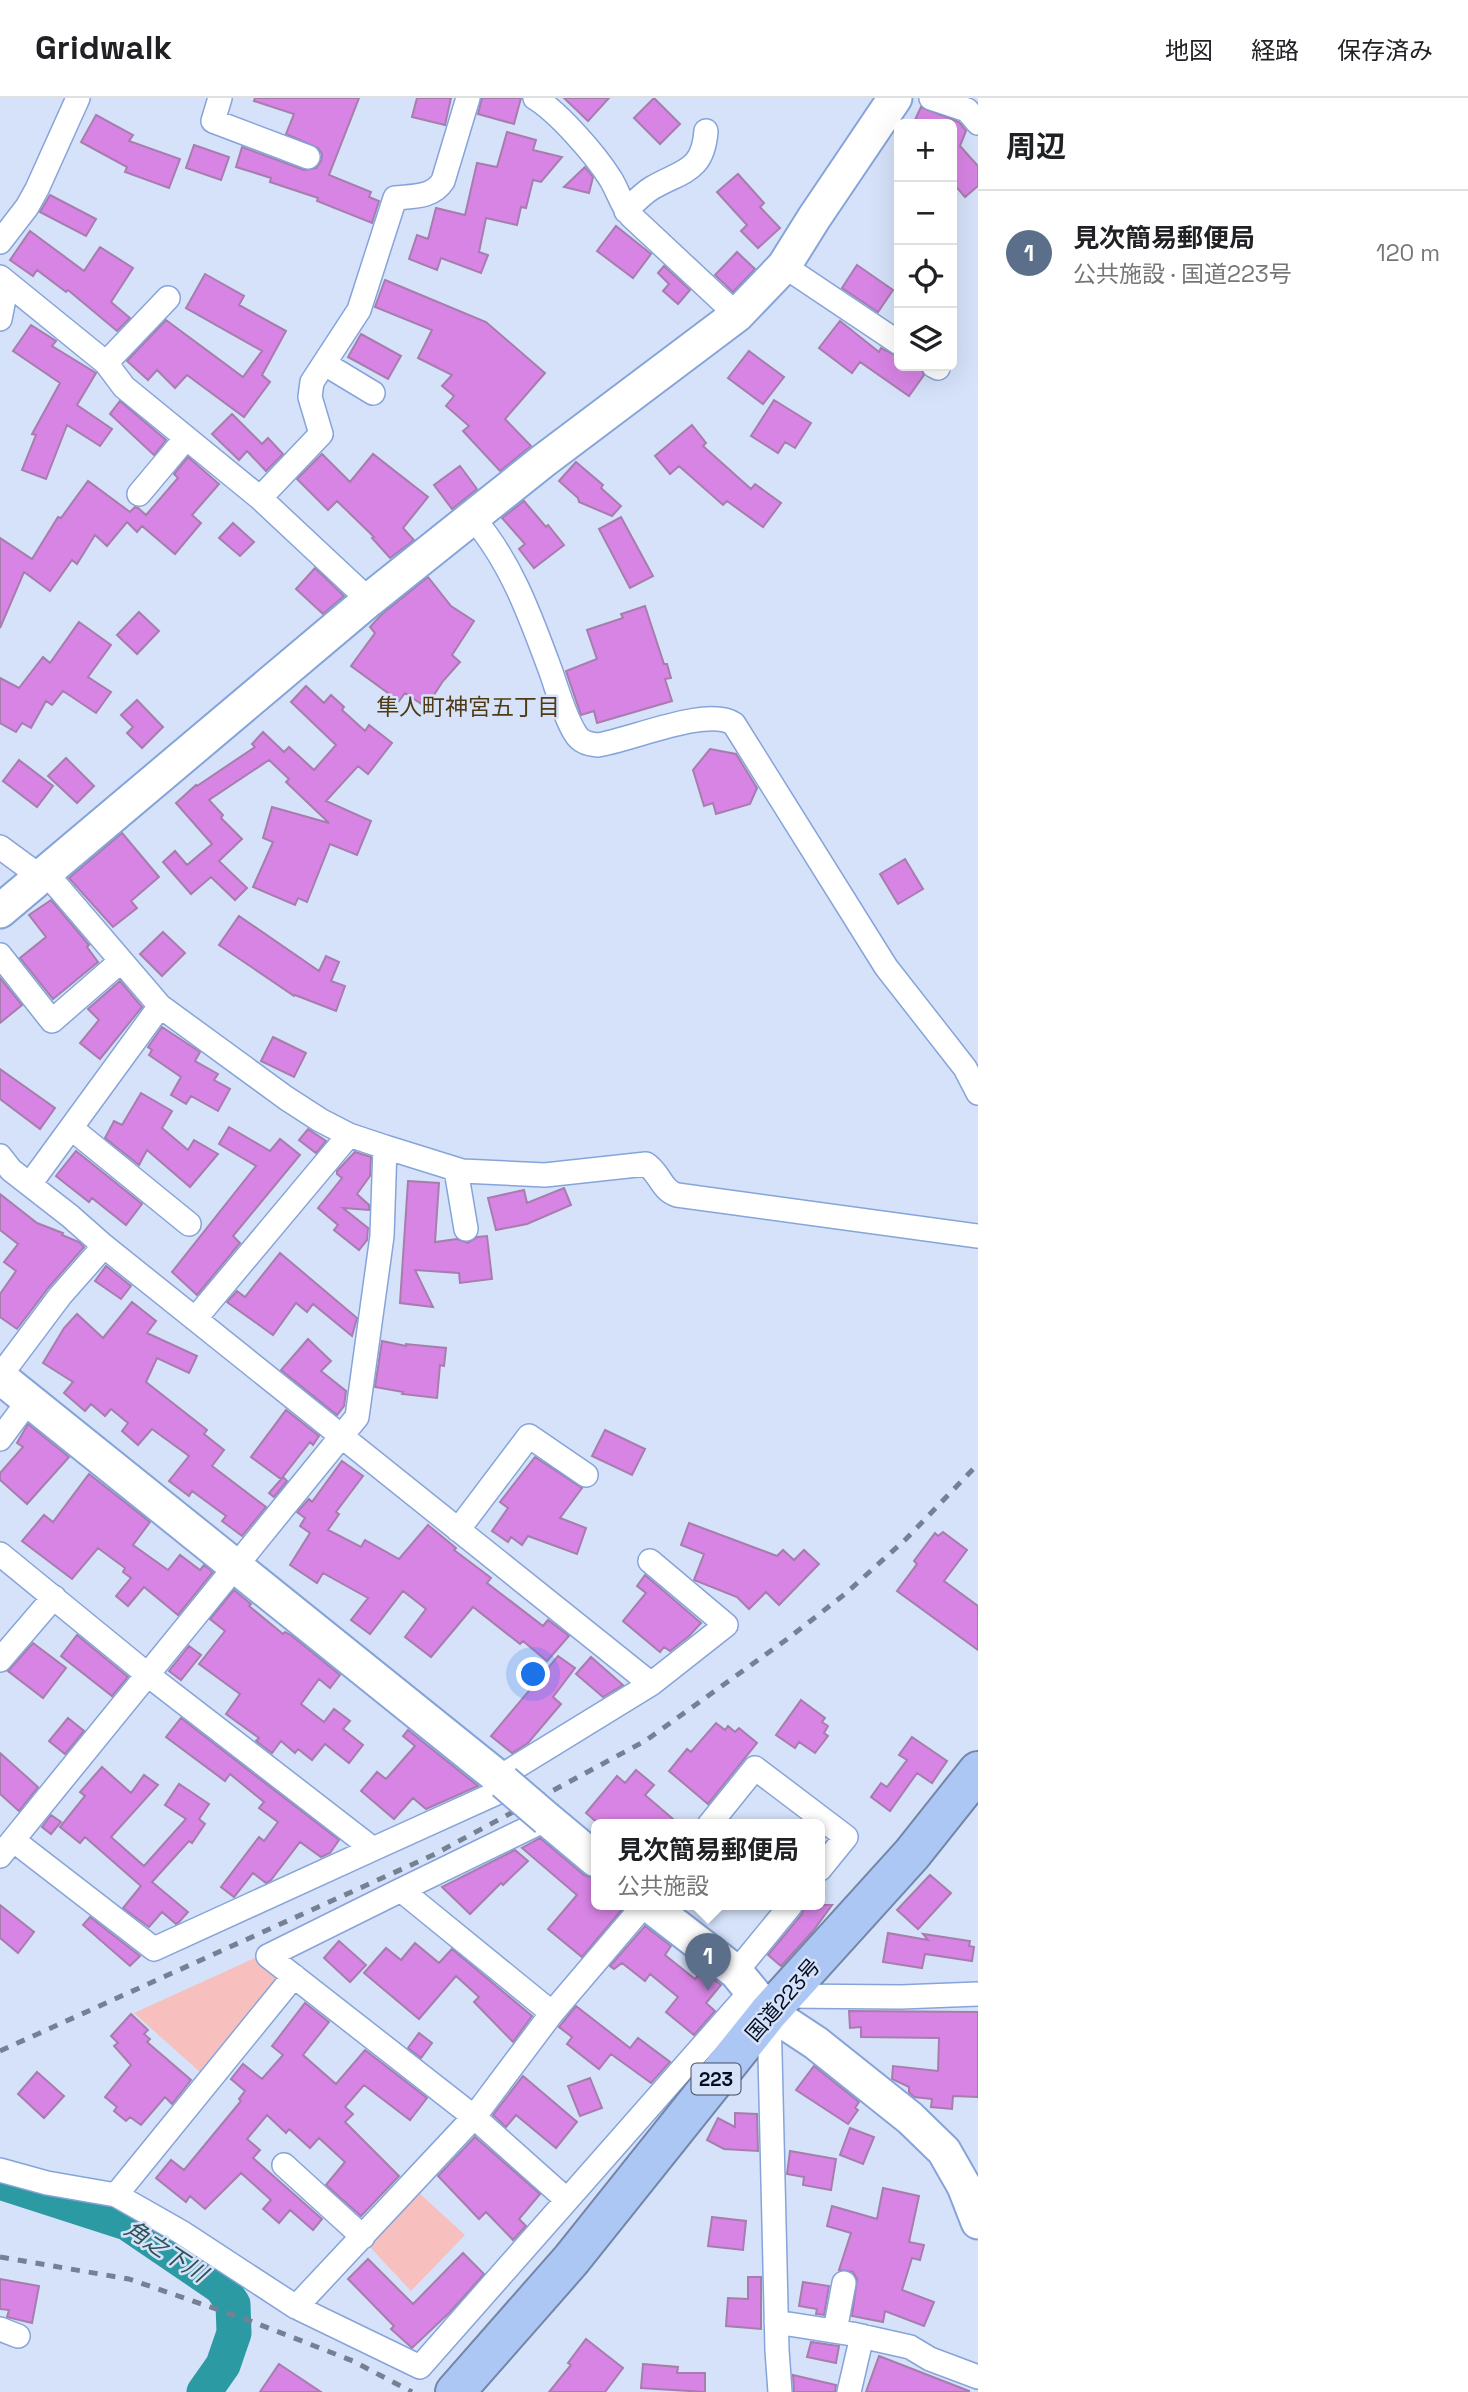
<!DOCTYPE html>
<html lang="ja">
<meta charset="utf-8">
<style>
:root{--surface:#fff;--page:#f2f2f2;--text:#202124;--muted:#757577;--line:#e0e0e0;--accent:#ea580c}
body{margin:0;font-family:"Space Grotesk","Noto Sans JP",sans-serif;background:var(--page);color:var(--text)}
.controls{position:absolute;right:21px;top:21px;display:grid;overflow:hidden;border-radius:10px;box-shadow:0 7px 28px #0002}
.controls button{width:63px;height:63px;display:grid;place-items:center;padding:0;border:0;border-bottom:2px solid var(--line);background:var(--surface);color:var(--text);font:35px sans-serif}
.you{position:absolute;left:534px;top:1577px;width:24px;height:24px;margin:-18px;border:5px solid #fff;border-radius:50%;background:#1a73e8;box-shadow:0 0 0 10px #1a73e833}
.badge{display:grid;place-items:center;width:46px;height:46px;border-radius:50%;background:var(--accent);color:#fff;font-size:23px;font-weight:700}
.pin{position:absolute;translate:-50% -58px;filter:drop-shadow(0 2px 4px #0008)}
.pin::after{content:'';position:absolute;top:37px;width:24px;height:21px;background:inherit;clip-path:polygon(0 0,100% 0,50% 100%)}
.popup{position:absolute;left:591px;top:1721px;width:234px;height:91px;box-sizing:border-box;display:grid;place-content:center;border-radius:10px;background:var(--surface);filter:drop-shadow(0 2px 5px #0005);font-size:23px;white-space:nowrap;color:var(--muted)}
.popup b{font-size:26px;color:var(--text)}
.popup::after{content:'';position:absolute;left:50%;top:100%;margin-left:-14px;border:14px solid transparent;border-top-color:var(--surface)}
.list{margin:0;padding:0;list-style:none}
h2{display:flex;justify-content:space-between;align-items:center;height:91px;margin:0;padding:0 28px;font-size:30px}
h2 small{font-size:23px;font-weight:400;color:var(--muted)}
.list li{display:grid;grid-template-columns:46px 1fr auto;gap:21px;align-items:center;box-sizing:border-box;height:126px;padding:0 28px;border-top:2px solid var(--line)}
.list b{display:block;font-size:26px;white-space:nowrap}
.list p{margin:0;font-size:23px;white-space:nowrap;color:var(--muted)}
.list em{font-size:23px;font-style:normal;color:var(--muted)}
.icon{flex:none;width:38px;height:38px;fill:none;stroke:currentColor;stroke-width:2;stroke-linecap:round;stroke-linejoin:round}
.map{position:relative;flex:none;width:978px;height:2294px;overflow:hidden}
header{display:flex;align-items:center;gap:42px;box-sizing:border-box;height:98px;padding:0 35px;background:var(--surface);border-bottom:2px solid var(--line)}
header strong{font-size:33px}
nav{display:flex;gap:38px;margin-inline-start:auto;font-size:24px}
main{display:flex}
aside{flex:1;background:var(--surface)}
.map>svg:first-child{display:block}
.green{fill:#f7c0be}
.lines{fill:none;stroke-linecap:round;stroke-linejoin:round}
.river{stroke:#2b9aa2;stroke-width:35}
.building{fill:#d784e4;stroke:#a77dae;stroke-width:2}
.street-casing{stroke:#86a4da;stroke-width:26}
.secondary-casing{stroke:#86a4da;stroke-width:37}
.highway-casing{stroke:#7286a9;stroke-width:42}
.street{stroke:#fff;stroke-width:23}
.secondary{stroke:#fff;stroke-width:33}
.highway{stroke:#adc7f4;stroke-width:38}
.rail{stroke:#758095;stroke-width:5;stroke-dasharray:9 9;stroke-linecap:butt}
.secondary-bridge-casing{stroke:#86a4da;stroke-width:37;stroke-linecap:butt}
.secondary-bridge{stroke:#fff;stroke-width:33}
.labels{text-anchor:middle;stroke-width:5;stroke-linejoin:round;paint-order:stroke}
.shield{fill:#d5e2f9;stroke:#434c60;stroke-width:2}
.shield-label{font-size:19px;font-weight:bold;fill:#040c1f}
.street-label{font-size:21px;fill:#040c1f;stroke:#d5e2f9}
.neighbourhood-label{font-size:23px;fill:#4f3b15;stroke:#d5e2f9}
.water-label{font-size:23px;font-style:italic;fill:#305153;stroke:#d5e2f9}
</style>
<header>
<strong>Gridwalk</strong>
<nav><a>地図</a><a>経路</a><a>保存済み</a></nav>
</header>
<main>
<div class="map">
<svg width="978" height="2294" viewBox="0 0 978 2294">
<rect width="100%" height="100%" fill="#d5e2f9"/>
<path class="green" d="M257 1859 284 1879 201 1975 134 1915Z
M418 2094 465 2137 411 2193 369 2148Z"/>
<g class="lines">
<path class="river" d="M0 2084 127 2125 221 2189 233 2206 234 2235 223 2267 204 2294"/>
</g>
<path class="building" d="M255 0H359L329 77 371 94 369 99 379 103 372 125 317 103 318 100 270 84 271 80 236 69 242 49 304 72 316 70 321 63 322 56 318 50 286 36 294 16 254 3Z
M417 0H451L445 27 412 19Z
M482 0H521L514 26 478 16Z
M564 0H609L588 23Z
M654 0 680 26 660 46 634 20Z
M921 9 959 24 966 33 960 48 978 68V88L965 99 952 84V26H913Z
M96 17 133 37 129 43 180 61 169 90 125 74 127 69 81 44Z
M507 34 536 42 533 52 562 59 541 84 533 82 526 110 521 109 517 127 486 120 479 154 488 157 481 175 441 160 437 172 409 161 417 137 428 141 436 110 465 117 477 65 497 69Z
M194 47 229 59 221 82 186 70Z
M585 69 593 79 589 95 564 89Z
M738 76 764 105 760 109 780 130 758 150 741 133 747 127 717 94Z
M50 97 96 121 86 138 40 114Z
M616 128 651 156 633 180 597 153Z
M30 133 84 173 100 149 133 170 111 204 130 220 117 233 68 192 66 194 37 172 33 178 10 162Z
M737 154 755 171 733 194 715 177Z
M857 167 893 192 878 214 842 190Z
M664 168 690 192 678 206 663 193 669 186 658 175Z
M205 176 244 198 239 207 286 233 262 277 270 284 244 319 187 277 175 290 157 272 148 282 127 263 166 222 243 279 262 253 186 210Z
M385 182 486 224 545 275 505 321 531 348 500 373 463 333 469 328 446 308 454 298 442 288 452 277 418 260 432 232 375 209Z
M840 223 879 254 881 250 899 259V268H920L924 277 909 298 860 264 852 275 819 250Z
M31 227 56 243 52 248 96 275 77 307 112 331 100 348 67 327 46 381 22 372 36 337 32 336 60 285 13 253Z
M361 236 401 258 388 281 348 259Z
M749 253 784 279 763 306 728 280Z
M774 302 811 325 795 350 785 344 778 355 751 338Z
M120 303 166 342 154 357 110 316Z
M232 316 262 346 268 340 283 356 266 373 247 353 239 362 212 336Z
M692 327 706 345 703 348 751 391 755 386 781 405 763 429 727 403 723 407 679 368 670 376 655 358Z
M322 356 350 384 373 356 428 399 403 430 414 442 390 460 372 440 374 439 337 403 328 412 297 381Z
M188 359 219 386 192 417 201 425 175 456 142 428 137 434 127 424 107 448 95 437 77 466 72 462 50 493 24 474 0 530V440L32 461 58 419 61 420 88 383 130 414 135 409 138 410 146 417 178 380 174 376Z
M576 364 603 387 601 390 621 408 612 418 579 404 578 400 559 383Z
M460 368 477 391 452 411 434 387Z
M524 403 546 429 548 427 564 447 534 470 519 451 525 446 502 420Z
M621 419 653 478 630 490 599 431Z
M233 425 254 444 240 458 219 440Z
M315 470 344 498 323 516 296 491Z
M428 479 451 508 474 523 452 557 460 564 443 583 426 609 405 595 399 603 351 568 375 535 370 529 382 516Z
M645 508 664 566H667L671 580 665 581 672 603 597 625 594 613 581 617 566 573 597 561 587 532 623 520 621 516Z
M139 514 159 533 137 556 117 537Z
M79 524 111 547 88 579 111 594 96 615 63 593 52 607 46 603 31 630 22 625 16 634 0 625V580L19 590 43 559 50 565Z
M306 588 324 605 331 597 344 609 342 612 365 633 369 627 392 645 368 676 358 668 326 703 371 723 357 757 330 746 307 804 298 800 295 807 253 789 273 744 263 740 272 709 329 725 286 684 289 681 269 662 209 702 223 717 221 720 242 741 219 763 247 790 235 802 211 779 191 796 163 764 175 753 187 767 212 746 176 705 196 687 197 688 255 649 252 646 263 634 284 654 289 649 314 672 336 647 291 604Z
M137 602 163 629 142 650 127 635 133 629 121 617Z
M710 651 736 656 757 690 750 706 716 716 713 705 704 708 693 672Z
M66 660 94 688 77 705 48 678Z
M19 662 53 688 37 709 3 683Z
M122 735 159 779 131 803 137 810 113 829 69 780Z
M905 761 923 791 898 806 880 776Z
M51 802 89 847 87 849 98 864 53 901 20 860 46 839 29 817Z
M239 818 319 873 326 858 339 864 331 883 345 888 336 913 295 897 294 898 219 847Z
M163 834 185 855 162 878 140 856Z
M0 880 22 907 0 925Z
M120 883 142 909 100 961 80 945 99 922 88 911Z
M162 929 200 954 195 963 218 976 214 982 230 991 218 1013 191 998 186 1006 171 997 181 979 149 957 152 952 148 949Z
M273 939 306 955 294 979 261 963Z
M0 971 55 1010 40 1031 0 1001Z
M141 995 172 1013 162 1030 188 1052 194 1042 218 1056 190 1089 147 1052 139 1067 105 1040 114 1023 122 1027Z
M229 1029 270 1053 280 1041 300 1057 233 1138 240 1145 197 1197 172 1174 256 1068 219 1046Z
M308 1031 326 1043 316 1055 299 1042Z
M76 1053 142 1106 126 1127 92 1100 89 1104 56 1078Z
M355 1054 371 1059 370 1078 357 1096 369 1107V1112L343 1110 368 1130 367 1142 359 1152 334 1132 338 1127 318 1110 342 1080 337 1076V1073Z
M408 1083 439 1085 435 1144 457 1141 468 1145 477 1139 487 1138 492 1181 460 1185 459 1175 415 1172 433 1209 400 1205Z
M564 1090 571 1107 527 1126 496 1132 488 1100 524 1092 527 1105Z
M0 1096 37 1125 63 1135 62 1137 79 1144 84 1149 49 1189 17 1231 0 1219V1196L16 1173 4 1164 18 1146 0 1132Z
M280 1155 357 1220 352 1238 313 1206 307 1214 296 1205 273 1237 227 1204 237 1193 245 1199Z
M106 1168 131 1188 121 1201 95 1183Z
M132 1204 156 1223 147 1235 197 1258 189 1275 157 1260 146 1284 207 1332 204 1336 224 1352 212 1368 266 1409 242 1438 222 1423 226 1418 192 1393 189 1398 169 1383 189 1358 152 1331 138 1347 122 1333 128 1325 111 1311 105 1318 91 1306 85 1313 64 1295 73 1284 43 1265 64 1230 77 1216 103 1240Z
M308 1241 331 1263 321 1273 346 1293 344 1308 337 1317 281 1272Z
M382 1243 406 1248V1246L446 1250 444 1268 440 1267 437 1300 402 1296 403 1294 375 1289Z
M286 1312 319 1338 313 1347 310 1344 281 1381 251 1359Z
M28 1326 69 1359 27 1406 0 1382V1375L23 1349 17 1345Z
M605 1332 645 1351 632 1377 592 1358Z
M535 1359 582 1390 560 1420 586 1430 577 1456 528 1438 522 1447 511 1439 508 1444 492 1433 508 1410 500 1404Z
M342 1363 363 1378 336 1414 339 1416 328 1432 361 1449 365 1442 399 1461 428 1427 456 1450 454 1452 491 1480 487 1485 543 1528 548 1522 569 1538 547 1563 523 1543 520 1546 473 1509 431 1559 405 1539 426 1511 403 1493 370 1536 351 1522 368 1500 323 1475 317 1485 290 1467 310 1435 300 1428 305 1420 297 1414 309 1401 312 1404Z
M89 1376 150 1424 133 1447 168 1472 180 1457 200 1472 204 1467 213 1474 178 1517 144 1489 128 1508 116 1498 131 1480 123 1474 125 1470 98 1450 72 1481 22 1443 44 1417 53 1424Z
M283 1379 287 1383 274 1399 269 1395Z
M689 1425 777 1458 783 1452 794 1462 804 1452 819 1466 779 1507 766 1494 749 1511 737 1499 694 1482 704 1456 681 1447Z
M943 1434 967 1452 944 1483 978 1508V1552L897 1493 917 1466 914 1463 935 1435 938 1438Z
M645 1477 701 1525 689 1538 670 1553 664 1549 660 1554 623 1523 646 1495 637 1488Z
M234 1492 251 1506 249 1508 283 1536 285 1534 292 1538 340 1577 330 1590 319 1581 301 1606 324 1624 334 1611 350 1623 343 1631 363 1647 349 1665 325 1646 312 1662 298 1651 295 1655 281 1643 272 1655 256 1643 259 1640 226 1616 240 1596 199 1566 225 1533 210 1521Z
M77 1537 128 1579 112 1598 61 1558Z
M33 1545 66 1570 43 1600 8 1573Z
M189 1548 201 1557 181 1582 169 1573Z
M558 1558 575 1570 553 1599 561 1606 528 1645 512 1655 491 1638Z
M591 1559 623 1587 603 1599 576 1576Z
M801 1602 825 1620 822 1624 828 1628 824 1635 828 1638 815 1655 799 1644 795 1650 776 1637Z
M68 1620 84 1633 65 1656 49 1643Z
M181 1620 339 1742 330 1755 321 1759 300 1744 271 1782 266 1785 253 1775 234 1799 221 1789 259 1739 264 1743 278 1724 259 1710 264 1704 230 1676 225 1683 166 1639Z
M716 1625 725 1632 728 1628 735 1634 739 1630 757 1645 708 1706 669 1673 687 1651 691 1654Z
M408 1632 478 1688 426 1711 413 1700 394 1721 361 1693 377 1674 386 1681 415 1648 403 1638Z
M912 1639 947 1663 932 1685 917 1675 890 1713 871 1699 881 1685 887 1689 907 1662 899 1657Z
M0 1655 38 1689 19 1713 0 1696Z
M102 1669 131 1695 144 1677 158 1687 111 1739 144 1768 186 1721 165 1707 179 1686 209 1706 199 1721 205 1726 192 1745 189 1743 152 1784 188 1814 179 1824 176 1826 162 1814 149 1829 123 1810 141 1788 85 1739 80 1745 60 1729 85 1698 80 1694Z
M636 1672 654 1687 645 1697 680 1727H600L586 1715 617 1678 625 1685Z
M51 1717 61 1724 51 1736 42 1729Z
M540 1740 584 1777 596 1781V1807H621L624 1809 582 1859 548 1831 577 1797 522 1750Z
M515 1752 528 1763 503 1787 501 1785 470 1816 442 1789Z
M930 1777 951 1795 918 1831 897 1812Z
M0 1807 34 1834 18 1855 0 1840Z
M805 1807H832L813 1833 781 1868 768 1857 802 1816Z
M90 1819 140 1858 130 1868 83 1827Z
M645 1828 671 1848 665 1857 695 1881 702 1872 721 1887 706 1905 715 1913 694 1937 666 1914 678 1899 650 1876 645 1883 622 1865 614 1871 610 1868Z
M888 1835 928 1842 923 1836 970 1843 969 1848 974 1849 972 1863 925 1856 922 1870 883 1864Z
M339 1843 366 1867 350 1884 324 1860Z
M415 1845 439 1865 452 1851 532 1918 513 1944 474 1904 479 1899 456 1878 419 1921 364 1875 386 1850 401 1862Z
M305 1905 329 1924 303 1957 336 1986 365 1952 427 2000 410 2022 364 1987 345 2009 353 2016 345 2024 399 2078 361 2118 326 2087 345 2064 319 2040 310 2050 289 2031 286 2035 267 2017 247 2041 260 2052 253 2060 322 2121 313 2132 290 2112 279 2125 263 2111 271 2102 241 2075 205 2111 190 2098 186 2104 156 2080 171 2062 184 2072 241 2003 239 2001 245 1993 231 1981 243 1966 262 1981 283 1957 272 1948Z
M576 1908 630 1950 638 1940 670 1964 651 1985 611 1956 599 1971 567 1946 572 1939 559 1929Z
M849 1913 978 1914V1999L953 1998 952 2011 931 2009 932 2001 914 1999 909 1994V1989L892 1981 893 1968 938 1973 939 1940 861 1939V1929L850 1930Z
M131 1916 148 1932 144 1936 150 1941 147 1944 191 1982 172 2006 165 1999 141 2027 130 2019 126 2023 114 2013 117 2009 105 1999 131 1967 114 1948 118 1945 111 1938Z
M419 1935 432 1945 421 1960 408 1950Z
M814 1968 859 2004 855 2010 858 2012 848 2026 796 1992Z
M37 1974 64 1998 44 2020 18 1996Z
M523 1978 577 2024 556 2050 516 2017 506 2029 493 2017Z
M590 1980 602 2010 580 2018 568 1988Z
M735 2015 757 2016 758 2053 724 2051 707 2042 718 2020 735 2029Z
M850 2030 874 2039 863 2066 840 2057Z
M475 2039 540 2096 519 2121 526 2128 513 2142 486 2114 479 2121 438 2078Z
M790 2053 836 2061 831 2092 803 2087 804 2079 787 2076Z
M883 2090 919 2098 909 2144 924 2147 920 2162 912 2160 902 2192 934 2204 924 2228 885 2213 883 2224 852 2218 857 2181 853 2174 839 2172 851 2135 827 2128 832 2108 877 2121Z
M712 2119 746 2123 743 2152 708 2148Z
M463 2155 484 2176 450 2214 412 2250 391 2231 394 2228 348 2181 368 2161 413 2206Z
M748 2179H761V2231L726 2228 728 2200 748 2201Z
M0 2181 39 2188 32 2225 7 2219 9 2212 0 2211Z
M803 2184 829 2188 824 2217 816 2216 817 2211 799 2208Z
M586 2241 623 2270 605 2294H549L571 2267 568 2265Z
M811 2244 839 2248 836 2265 807 2259Z
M879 2258 969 2293V2294H866Z
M279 2266 321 2294H260Z
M643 2266 678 2269 677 2275H705V2294L641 2290Z
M793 2277 836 2287 835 2294H794Z"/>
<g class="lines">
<defs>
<path id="street" d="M220 0 213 23 308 59
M535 0C558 14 595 56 610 80 618 92 621 107 631 118L737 217
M931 0 967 12 978 25
M626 113C635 104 642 96 652 90 683 72 703 74 706 33
M0 144 27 109 37 91 78 0
M784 168 899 245
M0 179 106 265 124 289 260 400 369 502
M0 221 7 186
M106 265 168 200
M325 266 373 295
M934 268 938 270
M139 396 186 340
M260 400 321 336 310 299 312 284 359 212 395 100C413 98 432 100 443 83L468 0
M472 419C511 463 531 520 551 574 558 594 564 617 575 635 580 644 588 646 598 647 631 642 708 608 734 626L886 869 965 970 978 995
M0 749 30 771 46 775 160 908 286 1000 320 1022 349 1037 385 1049 382 1138 357 1319 0 1758
M0 857 52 923 121 863
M71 1030 189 1126
M385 1049 462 1073 545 1077 646 1066C660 1075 661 1092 677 1097L978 1138
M0 1058 11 1072 70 1118 104 1148 651 1586 498 1680
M456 1072 466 1131
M30 1086 160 908
M195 1221 349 1037
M0 1278 60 1198 104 1148
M0 1341 29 1302
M458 1432 529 1338 586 1377
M0 1456 148 1577 373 1751 154 1851 13 1742
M650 1463 726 1527 651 1586
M0 1562 54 1499
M709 1727 755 1670 846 1739 820 1771
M373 1751 510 1689
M401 1792 547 1721
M736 1874 791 1807
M785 1898 901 1899 978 1896
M769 1914 777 2252 780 2294
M552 1915 401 1792 268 1858 474 2019 567 2102
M284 2067 363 2139
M0 2072 47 2085 116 2097 181 2134 296 2209 420 2269 752 1892
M116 2097 294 1878
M296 2209 474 2019 552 1915 644 1807
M776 2224 852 2236 910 2249 930 2261 978 2279
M0 2231 18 2238
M835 2233 844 2185
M849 2294 862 2238"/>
<path id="secondary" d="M0 813 369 502 543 363 737 217 784 168 814 120 895 0
M0 1279 504 1684
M547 1721 596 1762
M649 1807 736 1874 769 1914 816 1945 910 2020 944 2053 964 2088 978 2124"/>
<path id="highway" d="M455 2294 571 2162 769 1914 912 1756 978 1673"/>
</defs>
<use href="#street" class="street-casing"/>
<use href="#secondary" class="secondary-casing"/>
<use href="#highway" class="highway-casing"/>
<use href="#street" class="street"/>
<use href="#secondary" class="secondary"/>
<use href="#highway" class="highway"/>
<path class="rail" d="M0 1953 433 1757 645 1643 786 1542 845 1496 906 1441 978 1366
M0 2159 129 2181 248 2222 353 2263 412 2294"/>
<defs>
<path id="secondary-bridge" d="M504 1684 547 1721"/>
</defs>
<use href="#secondary-bridge" class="secondary-bridge-casing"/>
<use href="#secondary-bridge" class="secondary-bridge"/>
</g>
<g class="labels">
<rect class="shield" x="691.5" y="1965.5" width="49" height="31" rx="5"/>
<g class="shield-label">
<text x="716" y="1988">223</text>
</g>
<g class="street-label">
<text transform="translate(783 1902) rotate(-49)" y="7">国道223号</text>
</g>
<g class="neighbourhood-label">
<text x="468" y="617">隼人町神宮五丁目</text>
</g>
<g class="water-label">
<text transform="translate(166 2153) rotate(33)" y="8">角之下川</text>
</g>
</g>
</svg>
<div class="controls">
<button>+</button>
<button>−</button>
<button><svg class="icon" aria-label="locate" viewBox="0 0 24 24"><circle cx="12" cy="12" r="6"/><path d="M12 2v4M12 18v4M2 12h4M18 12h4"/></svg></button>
<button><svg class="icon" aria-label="layers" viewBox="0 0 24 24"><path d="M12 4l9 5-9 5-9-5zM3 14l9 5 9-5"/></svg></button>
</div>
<div class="you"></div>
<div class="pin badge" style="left:708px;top:1893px;background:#5c6f8a">1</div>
<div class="popup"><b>見次簡易郵便局</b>公共施設</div>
</div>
<aside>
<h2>周辺<small></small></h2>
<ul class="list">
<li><span class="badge" style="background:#5c6f8a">1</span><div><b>見次簡易郵便局</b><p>公共施設 · 国道223号</p></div><em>120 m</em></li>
</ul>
</aside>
</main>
